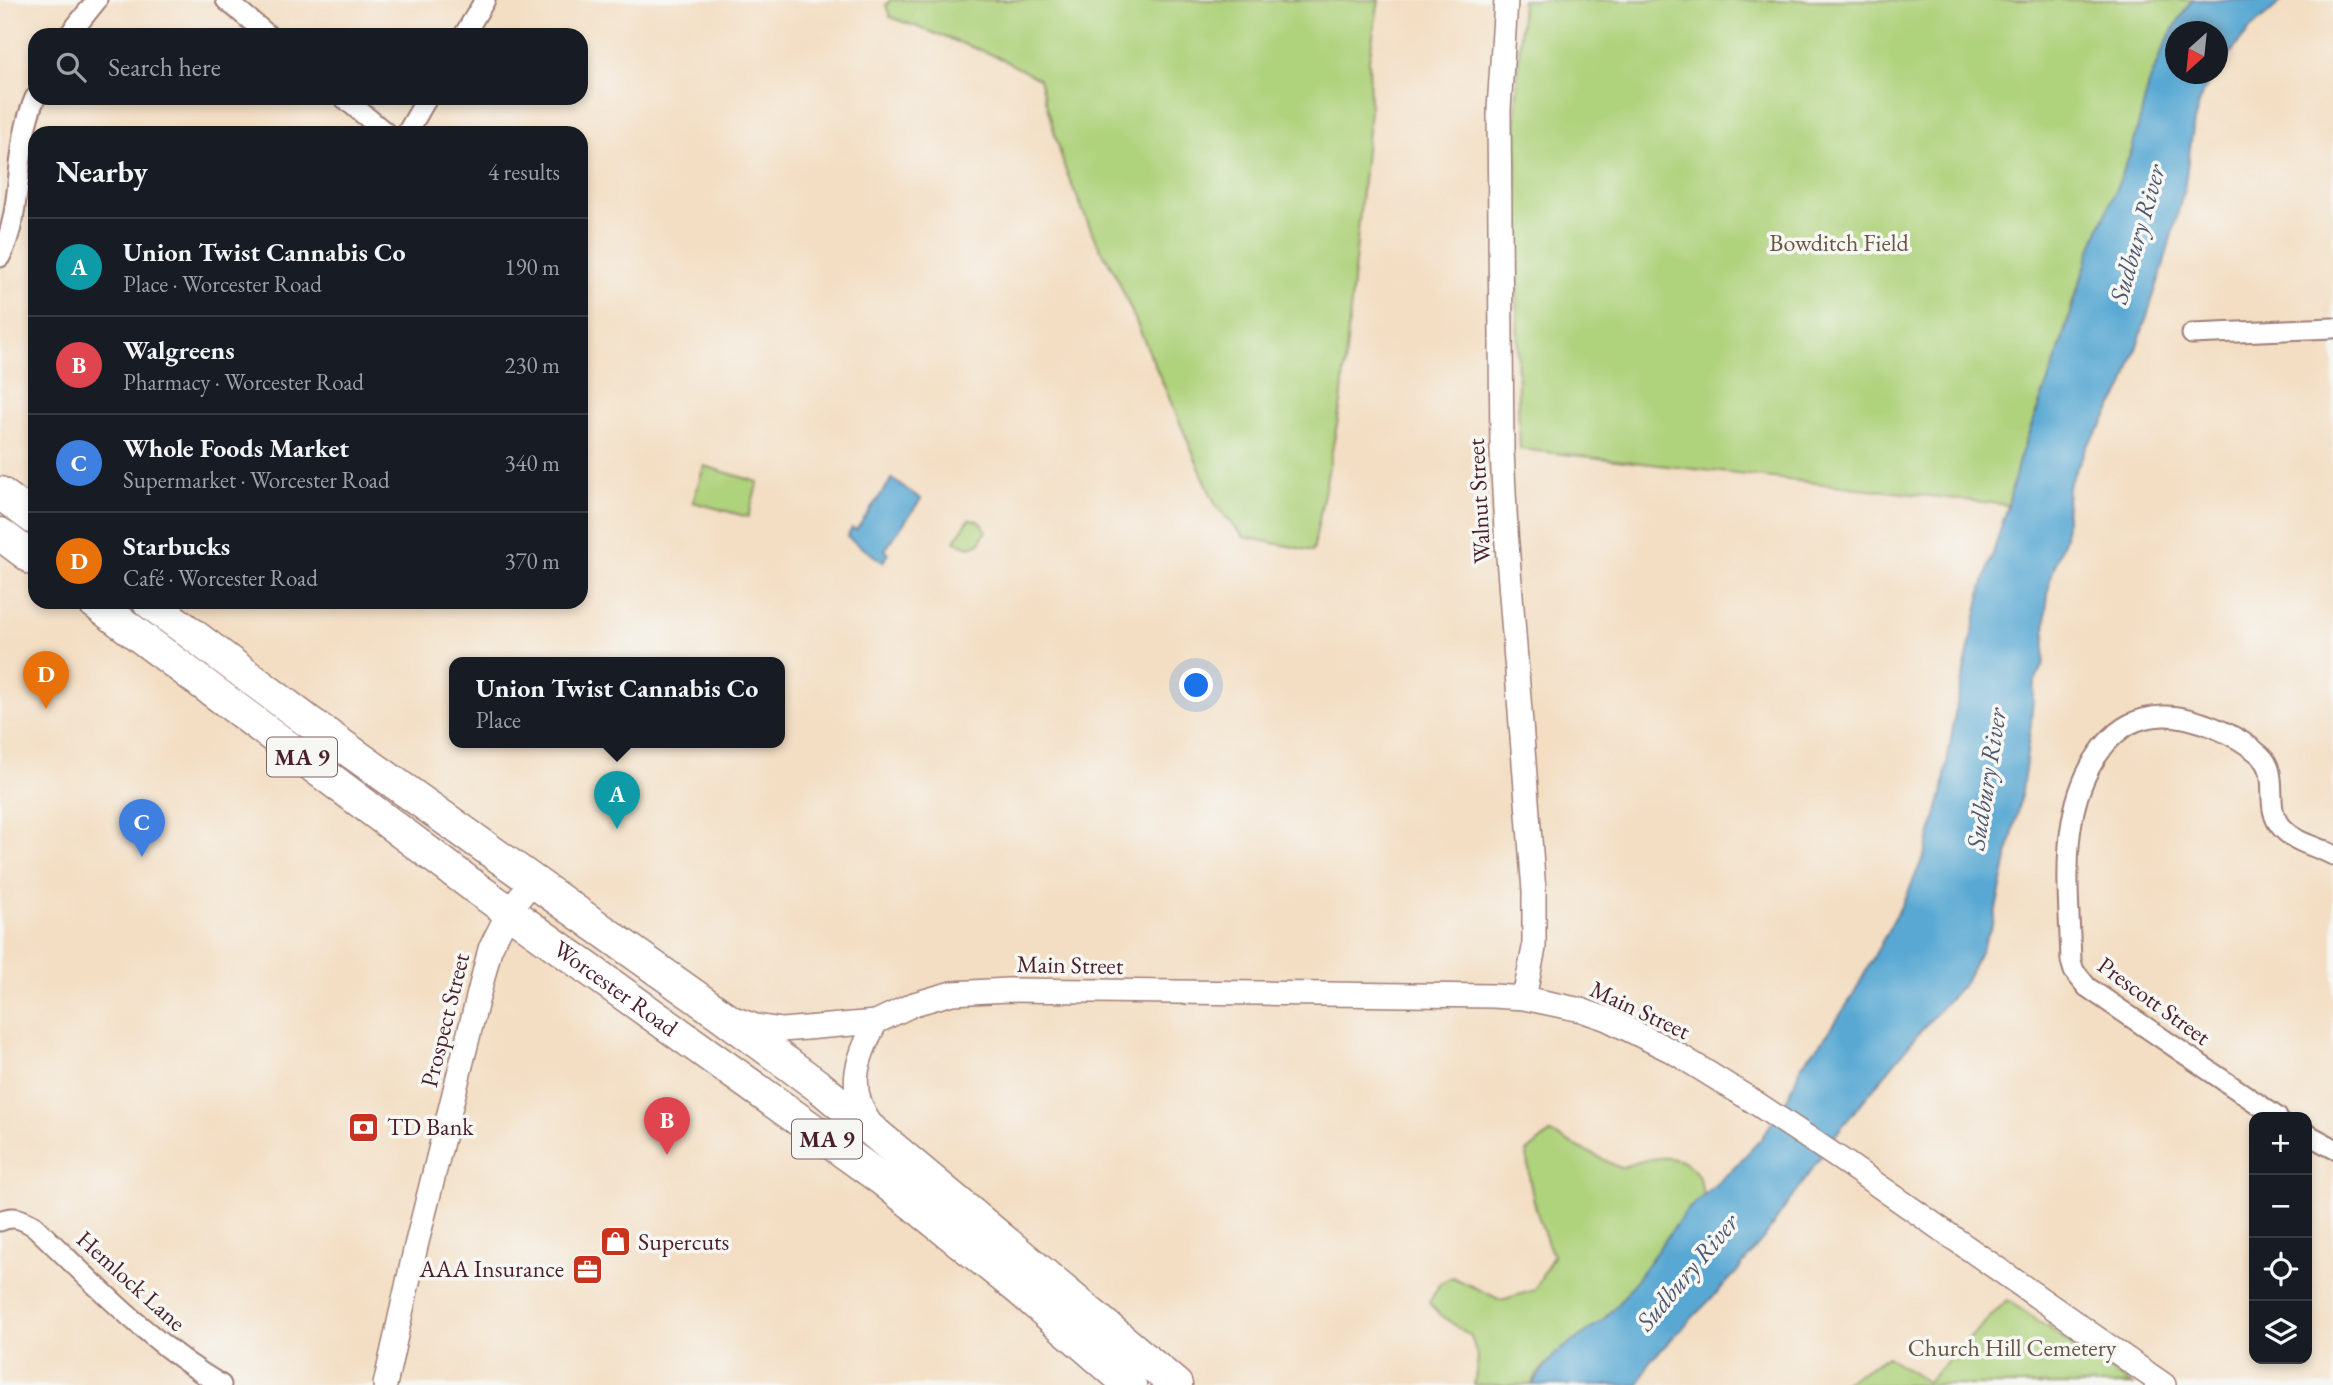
<!DOCTYPE html>
<meta charset="utf-8">
<style>
:root{--surface:#171b24;--page:#20242c;--text:#f1f3f6;--muted:#9ea1a6;--line:#363941;--accent:#c8321e}
body{margin:0;font-family:"EB Garamond",serif;background:var(--page);color:var(--text)}
.controls{position:absolute;right:21px;bottom:21px;display:grid;overflow:hidden;border-radius:14px;box-shadow:0 4px 10px #0003}
.controls button{width:63px;height:63px;display:grid;place-items:center;padding:0;border:0;border-bottom:2px solid var(--line);background:var(--surface);color:var(--text);font:35px sans-serif}
.compass{position:absolute;left:2165px;top:21px;width:63px;height:63px;border-radius:50%;background:var(--surface);box-shadow:0 4px 10px #0003;rotate:207deg}
.you{position:absolute;left:1197px;top:686px;width:24px;height:24px;margin:-18px;border:5px solid #fff;border-radius:50%;background:#1a73e8;box-shadow:0 0 0 10px #1a73e833}
.badge{display:grid;place-items:center;width:46px;height:46px;border-radius:50%;background:var(--accent);color:#fff;font-size:23px;font-weight:700}
.pin{position:absolute;translate:-50% -58px;filter:drop-shadow(0 2px 4px #0008)}
.pin::after{content:'';position:absolute;top:37px;width:24px;height:21px;background:inherit;clip-path:polygon(0 0,100% 0,50% 100%)}
.popup{position:absolute;left:449px;top:657px;width:336px;height:91px;box-sizing:border-box;display:grid;place-content:center;border-radius:14px;background:var(--surface);filter:drop-shadow(0 2px 5px #0005);font-size:23px;white-space:nowrap;color:var(--muted)}
.popup b{font-size:26px;color:var(--text)}
.popup::after{content:'';position:absolute;left:50%;top:100%;margin-left:-14px;border:14px solid transparent;border-top-color:var(--surface)}
.list{margin:0;padding:0;list-style:none}
h2{display:flex;justify-content:space-between;align-items:center;height:91px;margin:0;padding:0 28px;font-size:30px}
h2 small{font-size:23px;font-weight:400;color:var(--muted)}
.list li{display:grid;grid-template-columns:46px 1fr auto;gap:21px;align-items:center;box-sizing:border-box;height:98px;padding:0 28px;border-top:2px solid var(--line)}
.list b{display:block;font-size:26px;white-space:nowrap}
.list p{margin:0;font-size:23px;white-space:nowrap;color:var(--muted)}
.list em{font-size:23px;font-style:normal;color:var(--muted)}
.icon{flex:none;width:38px;height:38px;fill:none;stroke:currentColor;stroke-width:2;stroke-linecap:round;stroke-linejoin:round}
.map{position:relative;flex:none;width:2333px;height:1385px;overflow:hidden}
.search{position:absolute;background:var(--surface);box-shadow:0 4px 10px #0003;left:28px;top:28px;width:560px;height:77px;display:flex;align-items:center;gap:18px;box-sizing:border-box;padding:0 24px;border-radius:21px;color:var(--muted);font-size:26px}
.panel{position:absolute;background:var(--surface);box-shadow:0 4px 10px #0003;left:28px;top:126px;width:560px;height:483px;border-radius:21px}
.map>svg:first-child{display:block}
.green{fill:#afd27b;stroke:#7c7853;stroke-width:2}
.water{fill:#59a8d3;stroke:#52647f;stroke-width:2}
.lines{fill:none;stroke-linecap:round;stroke-linejoin:round}
.minor-casing{stroke:#9e7e77;stroke-width:23}
.tertiary-casing{stroke:#9e7e77;stroke-width:26}
.trunk-casing{stroke:#9e7e77;stroke-width:35}
.minor{stroke:#fff;stroke-width:19}
.tertiary{stroke:#fff;stroke-width:23}
.trunk{stroke:#fff;stroke-width:32}
.labels{text-anchor:middle;stroke-width:7;stroke-linejoin:round;paint-order:stroke}
.shield{fill:#f6f6f2;stroke:#7e6067;stroke-width:2}
.shield-label{font-size:23px;font-weight:bold;fill:#4a1f2b}
.park-label{font-size:24px;fill:#685543;stroke:#f6f6f2}
.street-label{font-size:24px;fill:#4a1f2b;stroke:#f6f6f2}
.poi-label{font-size:24px;fill:#4a1f2b;stroke:#f6f6f2;text-anchor:start}
.water-label{font-size:26px;font-style:italic;fill:#50566e;stroke:#f6f6f2}
</style>
<div class="map">
<svg width="2333" height="1385" viewBox="0 0 2333 1385">
<rect width="100%" height="100%" fill="#f6f6f2"/>
<filter id="ink" filterUnits="userSpaceOnUse"><feTurbulence type="fractalNoise" baseFrequency=".0143" numOctaves="2"/><feDisplacementMap in="SourceGraphic" scale="14" xChannelSelector="R" yChannelSelector="G"/><feConvolveMatrix kernelMatrix="1 2 1 2 8 2 1 2 1" color-interpolation-filters="sRGB"/></filter>
<filter id="wash" filterUnits="userSpaceOnUse"><feTurbulence type="fractalNoise" baseFrequency=".00686" numOctaves="4" result="noise"/><feDisplacementMap in="SourceGraphic" scale="28" xChannelSelector="R" yChannelSelector="G"/><feGaussianBlur stdDeviation="1.57" result="paint"/><feColorMatrix in="noise" values="0 0 0 0 0 0 0 0 0 0 0 0 0 0 0 0 0 1.4 0 .05"/><feComposite in="paint" operator="in"/></filter>
<g filter="url(#wash)">
<rect width="100%" height="100%" fill="#f3dec3"/>
<path class="green" d="M890 0H1379L1369 60 1370 110 1341 403 1313 551 1244 537 1216 506 1115 273 1095 239 1065 169 1039 79 996 56 890 17 886 5Z
M1522 0H2192L2172 31 2150 84 2132 150 2075 294 2058 354 2019 460 2008 505 1520 449 1518 406 1516 110Z
M704 466 758 482 748 517 693 502Z
M969 519C978 519 983 523 986 531L979 544 969 547 955 541Z
M1550 1133 1620 1168C1644 1159 1678 1148 1697 1174 1700 1179 1702 1189 1704 1195 1663 1232 1642 1285 1603 1321 1579 1342 1546 1354 1531 1385H1474L1478 1359 1471 1336 1440 1315 1429 1303 1440 1283 1452 1277 1501 1300 1535 1290 1553 1256C1538 1219 1529 1193 1527 1152Z
M2007 1300 2132 1385H1840L1887 1357 1927 1382Z"/>
<path class="water" d="M2192 0H2283L2249 30 2218 70V32H2176V74H2215L2202 94 2194 121 2184 190 2163 267 2124 386 2101 427 2088 444 2068 486 2065 537 2050 579 2046 610 2044 662 2034 683 2031 724 2022 791 1993 923 1981 950 1965 982 1922 1029 1840 1129 1763 1239 1736 1273 1650 1361 1639 1385H1532L1555 1354 1602 1321 1622 1299 1686 1211 1733 1169 1761 1139 1789 1096 1801 1066 1827 1035 1852 997 1907 895 1926 851 1942 794 1956 708 1982 589 2008 505 2019 460 2058 354 2089 254 2132 150 2149 84 2160 55 2172 31Z
M892 479 921 499 885 550 888 553 883 562 847 537 852 528 856 530Z"/>
</g>
<g filter="url(#ink)">
<g class="lines">
<defs>
<path id="minor" d="M226 0 268 35
M69 35 97 0
M464 35 485 0
M344 98 386 133
M407 133 427 98
M0 257C25 208 13 148 35 98
M2192 334 2333 328
M2277 1117 2087 987 2074 971 2071 961C2069 889 2056 806 2104 746 2120 726 2138 717 2163 716 2193 715 2238 735 2260 755 2282 775 2262 807 2282 828 2295 843 2316 846 2333 855
M2307 1134 2333 1148
M0 1221C14 1215 22 1219 34 1226 93 1282 150 1343 221 1385"/>
<path id="tertiary" d="M1506 0 1499 110 1502 451 1506 531 1534 891V948L1524 998
M736 1019 756 1026 782 1030 876 1022 914 1004 952 993 1008 990 1493 996 1524 998 1581 1010 1607 1019 1674 1052 1753 1101 1846 1163 2164 1385
M870 1123C846 1088 857 1058 876 1022
M385 1385 416 1246 490 949 509 911 532 882"/>
<g id="trunk">
<path d="M0 493 35 519"/>
<path d="M0 534 35 560"/>
<path id="s1" d="M94 602 480 891 883 1180 1018 1288 1130 1385"/>
<path d="M149 602 309 722 720 1014 821 1088 1176 1385"/>
</g>
</defs>
<use href="#minor" class="minor-casing"/>
<use href="#tertiary" class="tertiary-casing"/>
<use href="#trunk" class="trunk-casing"/>
<use href="#minor" class="minor"/>
<use href="#tertiary" class="tertiary"/>
<use href="#trunk" class="trunk"/>
</g>
</g>
<defs>
<symbol id="bank-square" viewBox="-11 -11 22 22"><rect x="-9" y="-9" width="18" height="18" rx="4" fill="#c8321e" stroke="#f6f6f2"/><path d="M-6-4H6V4H-6ZM0-2.3a2.3 2.3 0 1 0 0 4.6a2.3 2.3 0 1 0 0-4.6Z" fill="#fff"/></symbol>
<symbol id="shop-square" viewBox="-11 -11 22 22"><rect x="-9" y="-9" width="18" height="18" rx="4" fill="#c8321e" stroke="#f6f6f2"/><path d="M-5-2.5h2.3a2.7 3.5 0 0 1 5.4 0H5L5.5 6h-11ZM-1.5-2.5h3a1.5 2.3 0 0 0-3 0Z" fill="#fff"/></symbol>
<symbol id="office-square" viewBox="-11 -11 22 22"><rect x="-9" y="-9" width="18" height="18" rx="4" fill="#c8321e" stroke="#f6f6f2"/><path d="M-6-3h4V-5.5h4V-3h4V5H-6ZM-1-4.5V-3h2v-1.5ZM-6 0V1H6V0Z" fill="#fff"/></symbol>
</defs>
<g fill-rule="evenodd">
<use href="#bank-square" x="346" y="1110" width="35" height="35"/>
<use href="#shop-square" x="598" y="1224" width="35" height="35"/>
<use href="#office-square" x="570" y="1252" width="35" height="35"/>
</g>
<g class="labels">
<g class="shield">
<rect x="267" y="737.5" width="70" height="39" rx="5"/>
<rect x="792" y="1119.5" width="70" height="39" rx="5"/>
</g>
<g class="shield-label">
<text x="302" y="765">MA 9</text>
<text x="827" y="1147">MA 9</text>
</g>
<g class="park-label">
<text x="1839" y="251">Bowditch Field</text>
<text x="2012" y="1356">Church Hill Cemetery</text>
</g>
<g class="street-label">
<text transform="translate(1479 501) rotate(-93)" y="8">Walnut Street</text>
<text transform="translate(1070 965) rotate(1)" y="8">Main Street</text>
<text dy="8" stroke="none"><textPath href="#s1" startOffset="649">Worcester Road</textPath></text>
<text transform="translate(2154 1001) rotate(36)" y="8">Prescott Street</text>
<text transform="translate(1640 1010) rotate(25)" y="8">Main Street</text>
<text transform="translate(445 1020) rotate(-76)" y="8">Prospect Street</text>
<text transform="translate(131 1281) rotate(42)" y="8">Hemlock Lane</text>
</g>
<g class="poi-label">
<text x="387" y="1135">TD Bank</text>
<text x="638" y="1250">Supercuts</text>
<text x="564" y="1277" text-anchor="end">AAA Insurance</text>
</g>
<g class="water-label">
<text transform="translate(2137 234) rotate(-74)" y="9">Sudbury River</text>
<text transform="translate(1986 779) rotate(-81)" y="9">Sudbury River</text>
<text transform="translate(1687 1272) rotate(-50)" y="9">Sudbury River</text>
</g>
</g>
</svg>
<div class="controls">
<button>+</button>
<button>−</button>
<button><svg class="icon" aria-label="locate" viewBox="0 0 24 24"><circle cx="12" cy="12" r="6"/><path d="M12 2v4M12 18v4M2 12h4M18 12h4"/></svg></button>
<button><svg class="icon" aria-label="layers" viewBox="0 0 24 24"><path d="M12 4l9 5-9 5-9-5zM3 14l9 5 9-5"/></svg></button>
</div>
<svg class="compass" viewBox="-18 -18 36 36"><path d="M0-13l5 13h-10z" fill="#e53935"/><path d="M0 13l5-13h-10z" fill="#9ea1a6"/></svg>
<div class="you"></div>
<div class="pin badge" style="left:617px;top:829px;background:#0f9aa8">A</div>
<div class="popup"><b>Union Twist Cannabis Co</b>Place</div>
<div class="pin badge" style="left:667px;top:1155px;background:#e0444e">B</div>
<div class="pin badge" style="left:142px;top:857px;background:#3f7fe0">C</div>
<div class="pin badge" style="left:46px;top:709px;background:#e8710a">D</div>
<div class="search"><svg class="icon" aria-label="search" viewBox="0 0 24 24"><circle cx="10" cy="10" r="6"/><path d="M15 15l6 6"/></svg>Search here</div>
<section class="panel">
<h2>Nearby<small>4 results</small></h2>
<ul class="list">
<li><span class="badge" style="background:#0f9aa8">A</span><div><b>Union Twist Cannabis Co</b><p>Place · Worcester Road</p></div><em>190 m</em></li>
<li><span class="badge" style="background:#e0444e">B</span><div><b>Walgreens</b><p>Pharmacy · Worcester Road</p></div><em>230 m</em></li>
<li><span class="badge" style="background:#3f7fe0">C</span><div><b>Whole Foods Market</b><p>Supermarket · Worcester Road</p></div><em>340 m</em></li>
<li><span class="badge" style="background:#e8710a">D</span><div><b>Starbucks</b><p>Café · Worcester Road</p></div><em>370 m</em></li>
</ul>
</section>
</div>
